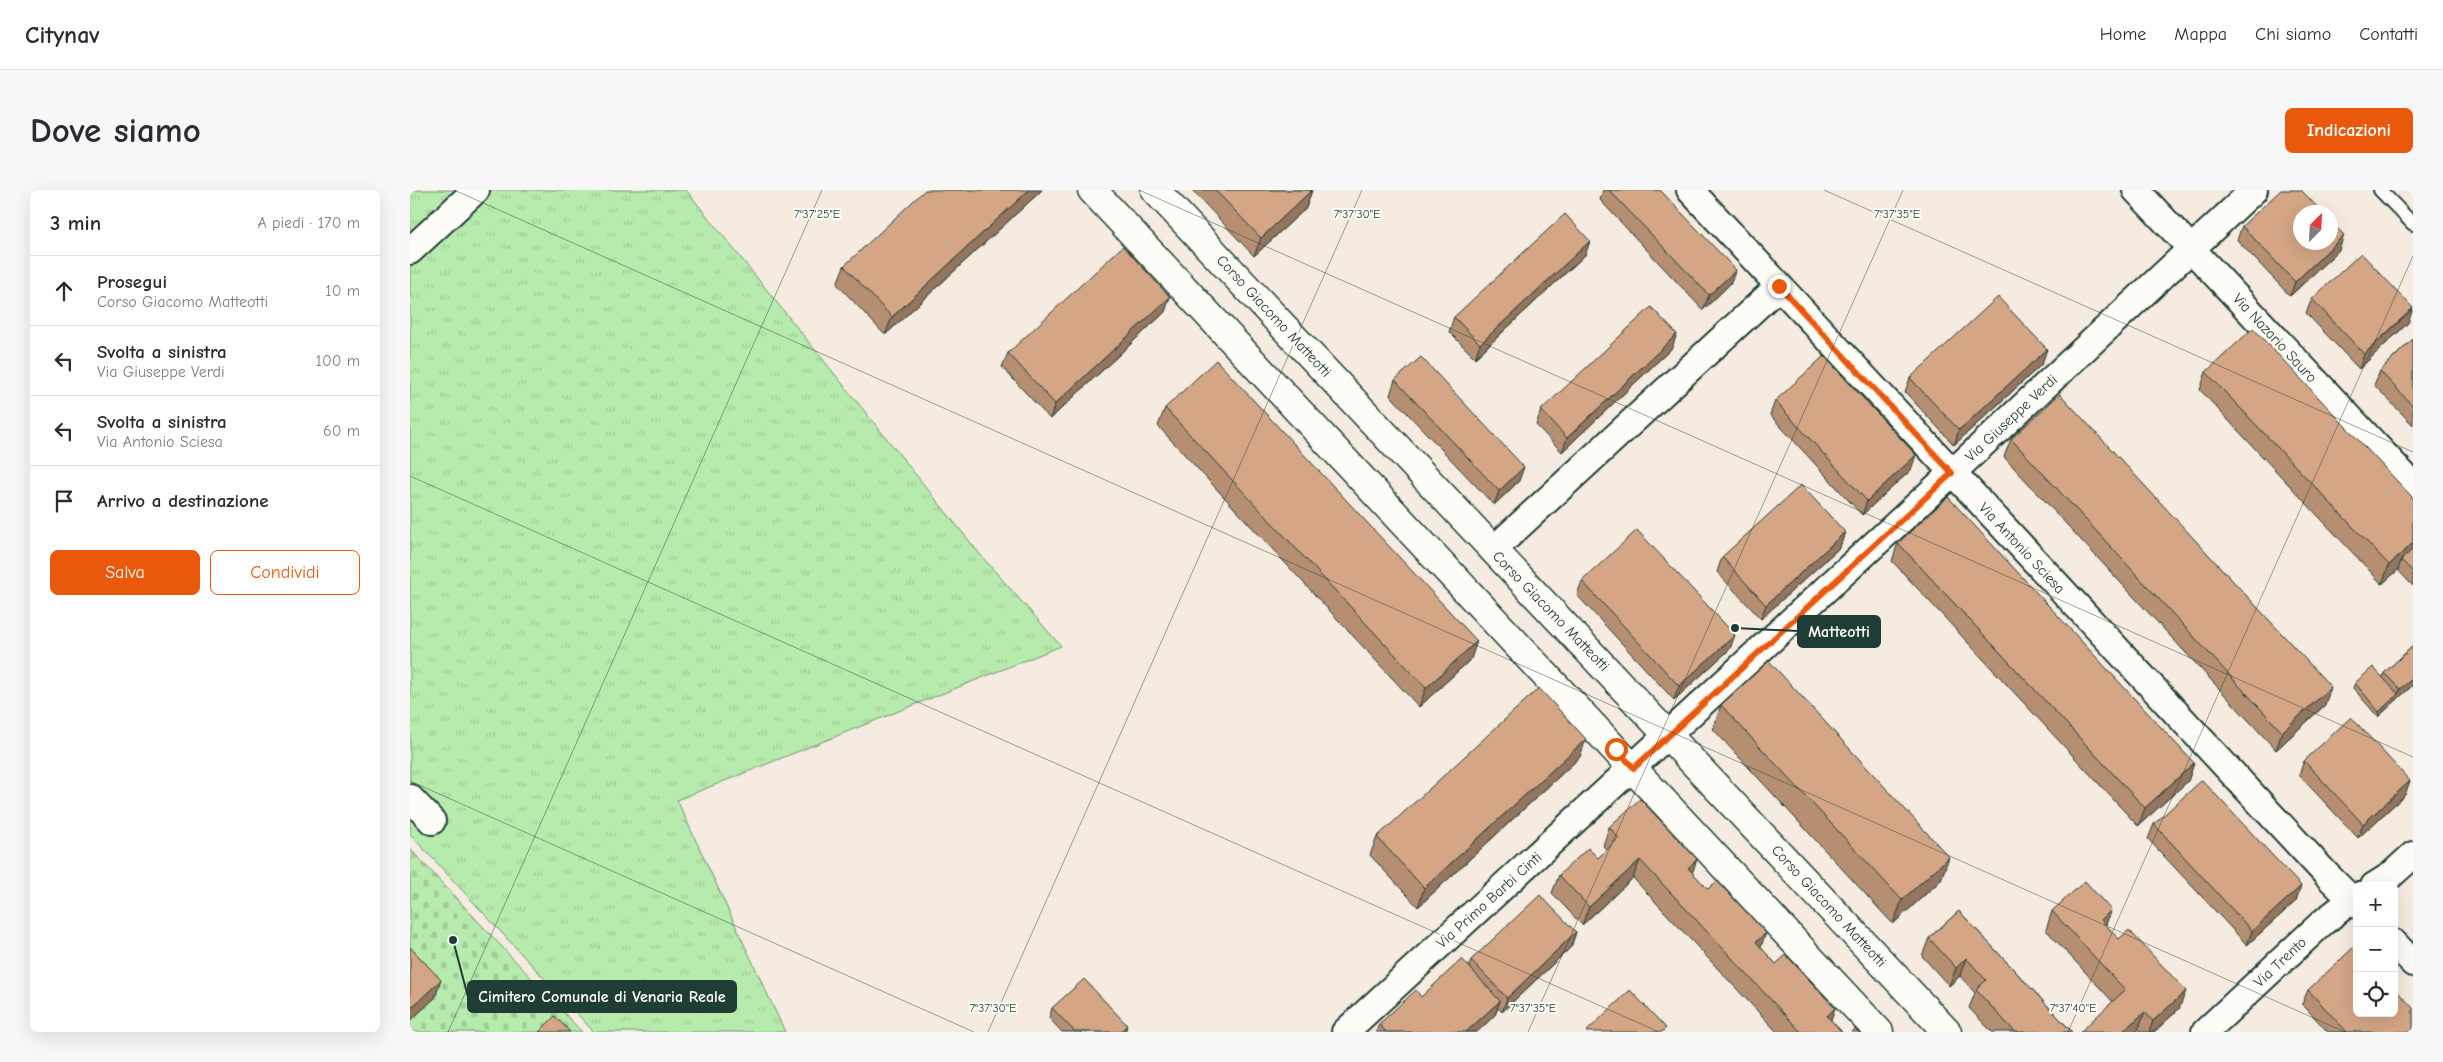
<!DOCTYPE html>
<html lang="it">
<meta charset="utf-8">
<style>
:root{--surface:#fff;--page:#f7f7f7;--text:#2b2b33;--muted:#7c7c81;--line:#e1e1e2;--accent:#ea580c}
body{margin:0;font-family:"Comic Neue",sans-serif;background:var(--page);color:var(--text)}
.controls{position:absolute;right:15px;bottom:15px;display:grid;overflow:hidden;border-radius:8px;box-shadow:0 5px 20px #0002}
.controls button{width:45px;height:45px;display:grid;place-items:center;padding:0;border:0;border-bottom:1px solid var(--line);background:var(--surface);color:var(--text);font:25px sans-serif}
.compass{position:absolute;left:1883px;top:15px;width:45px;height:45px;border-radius:50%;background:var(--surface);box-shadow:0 5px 20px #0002;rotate:24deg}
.stop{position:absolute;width:15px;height:15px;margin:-11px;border:4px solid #ea580c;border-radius:50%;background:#fff}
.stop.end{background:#ea580c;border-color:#fff;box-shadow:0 1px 5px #0008}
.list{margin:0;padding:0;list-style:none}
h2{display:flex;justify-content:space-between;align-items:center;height:65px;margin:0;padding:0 20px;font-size:21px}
h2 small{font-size:16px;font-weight:400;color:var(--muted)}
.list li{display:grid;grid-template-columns:32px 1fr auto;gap:15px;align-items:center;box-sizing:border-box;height:70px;padding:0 20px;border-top:1px solid var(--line)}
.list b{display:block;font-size:19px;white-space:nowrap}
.list p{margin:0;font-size:16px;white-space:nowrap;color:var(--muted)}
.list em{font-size:16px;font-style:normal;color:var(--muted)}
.actions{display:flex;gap:10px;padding:15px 20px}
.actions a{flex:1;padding:11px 0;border:1px solid var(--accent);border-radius:8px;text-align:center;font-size:18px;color:var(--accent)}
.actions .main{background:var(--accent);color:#fff}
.icon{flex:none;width:28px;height:28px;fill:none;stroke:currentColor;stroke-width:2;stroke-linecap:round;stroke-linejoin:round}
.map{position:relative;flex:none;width:2003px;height:842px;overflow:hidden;border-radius:8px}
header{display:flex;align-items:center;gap:30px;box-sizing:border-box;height:70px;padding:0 25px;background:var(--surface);border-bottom:1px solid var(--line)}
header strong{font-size:24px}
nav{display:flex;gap:28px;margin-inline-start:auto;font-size:18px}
.intro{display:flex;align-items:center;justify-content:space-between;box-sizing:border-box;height:120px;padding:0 30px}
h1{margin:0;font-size:35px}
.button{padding:12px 22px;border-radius:8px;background:var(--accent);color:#fff;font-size:18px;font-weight:700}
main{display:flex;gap:30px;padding:0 30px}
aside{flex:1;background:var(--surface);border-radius:8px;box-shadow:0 5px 20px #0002}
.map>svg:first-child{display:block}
.cemetery{fill:url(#cemetery-stones);stroke:#6b9470}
.park{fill:url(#park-tufts);stroke:#6b9470}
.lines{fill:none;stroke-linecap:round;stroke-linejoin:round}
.service-casing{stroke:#1f3d34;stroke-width:16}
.minor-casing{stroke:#1f3d34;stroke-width:30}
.tertiary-casing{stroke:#1f3d34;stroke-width:31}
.service{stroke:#fdfcf7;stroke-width:12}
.minor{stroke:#fdfcf7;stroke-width:26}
.tertiary{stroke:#fdfcf7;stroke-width:28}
.wall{fill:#b68f73;stroke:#1f3d34}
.shaded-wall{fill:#94745e;stroke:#1f3d34}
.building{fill:#d4a686;stroke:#1f3d34}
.route{stroke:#ea580c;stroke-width:6}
.ticks{fill:none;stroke:#1f3d34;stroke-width:1;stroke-opacity:0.45}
.labels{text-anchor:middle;stroke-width:4;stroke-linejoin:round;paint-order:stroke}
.street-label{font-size:15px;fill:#1f3d34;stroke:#fdfcf7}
.ticks-label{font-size:12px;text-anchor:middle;fill:#1f3d34;stroke:#fdfcf7;stroke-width:4;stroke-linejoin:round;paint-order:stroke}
.leader{fill:none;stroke:#1f3d34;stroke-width:2}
.callout-dot{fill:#1f3d34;stroke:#fdfcf7;stroke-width:2}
.callout{fill:#1f3d34;stroke:#1f3d34;stroke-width:2}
.callout-label{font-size:16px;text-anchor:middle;font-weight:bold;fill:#fff}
</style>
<header>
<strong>Citynav</strong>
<nav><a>Home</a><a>Mappa</a><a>Chi siamo</a><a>Contatti</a></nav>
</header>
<div class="intro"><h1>Dove siamo</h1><a class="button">Indicazioni</a></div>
<main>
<aside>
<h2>3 min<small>A piedi · 170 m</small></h2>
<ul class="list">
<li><svg class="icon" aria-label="ahead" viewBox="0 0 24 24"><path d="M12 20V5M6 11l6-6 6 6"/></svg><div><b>Prosegui</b><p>Corso Giacomo Matteotti</p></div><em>10 m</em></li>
<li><svg class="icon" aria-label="left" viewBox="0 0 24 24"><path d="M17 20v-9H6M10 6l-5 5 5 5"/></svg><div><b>Svolta a sinistra</b><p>Via Giuseppe Verdi</p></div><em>100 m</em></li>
<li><svg class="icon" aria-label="left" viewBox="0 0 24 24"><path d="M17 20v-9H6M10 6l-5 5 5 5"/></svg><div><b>Svolta a sinistra</b><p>Via Antonio Sciesa</p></div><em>60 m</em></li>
<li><svg class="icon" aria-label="arrive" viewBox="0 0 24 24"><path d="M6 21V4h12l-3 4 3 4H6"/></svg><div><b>Arrivo a destinazione</b></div></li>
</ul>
<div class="actions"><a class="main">Salva</a><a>Condividi</a></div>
</aside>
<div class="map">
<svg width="2003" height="842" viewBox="0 0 2003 842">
<defs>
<pattern id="cemetery-stones" width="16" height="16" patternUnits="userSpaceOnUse" patternTransform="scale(1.25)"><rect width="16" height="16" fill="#b7ebad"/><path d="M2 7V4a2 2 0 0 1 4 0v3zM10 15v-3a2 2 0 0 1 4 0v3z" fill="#9dca95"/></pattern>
<pattern id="park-tufts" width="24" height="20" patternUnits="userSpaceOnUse" patternTransform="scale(1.25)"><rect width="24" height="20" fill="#b7ebad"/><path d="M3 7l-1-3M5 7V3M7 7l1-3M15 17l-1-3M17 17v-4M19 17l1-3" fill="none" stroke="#9dca95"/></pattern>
</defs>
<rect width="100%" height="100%" fill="#f5ebe0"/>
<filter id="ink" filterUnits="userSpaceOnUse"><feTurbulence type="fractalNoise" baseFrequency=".02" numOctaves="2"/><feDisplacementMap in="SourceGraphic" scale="10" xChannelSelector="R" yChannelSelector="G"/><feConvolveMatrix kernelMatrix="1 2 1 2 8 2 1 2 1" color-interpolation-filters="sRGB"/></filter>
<g filter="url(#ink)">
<path class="cemetery" d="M0 659 172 842H0Z"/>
<path class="park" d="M0 0H276L573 368 651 456 267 610 375 842H184L0 644Z"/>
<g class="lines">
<defs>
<path id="service" d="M1970 0 2003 34"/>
<path id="minor" d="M1280 0 1917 685 1947 715
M1726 0 2003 295
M0 61 66 0
M1083 360 1369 96
M0 608 22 631
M1964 696 1980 686 2003 665
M1984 753 2003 773
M935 842 1542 283 1844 0
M1795 842 1912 733 1947 706"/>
<path id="tertiary" d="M682 0 1469 842
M745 0 1537 842"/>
</defs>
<use href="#service" class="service-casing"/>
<use href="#minor" class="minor-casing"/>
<use href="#tertiary" class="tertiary-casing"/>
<use href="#service" class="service"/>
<use href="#minor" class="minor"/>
<use href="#tertiary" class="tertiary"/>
</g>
<path class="wall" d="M632 0 475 145 427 94 434 76Z
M782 0H902L896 18 844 66Z
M1193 0H1250L1320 94 1293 120 1190 10Z
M1832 36 1929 60 1880 106 1827 50Z
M1180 51 1175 65 1065 168 1039 142 1044 127Z
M1902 109 1998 133 1949 179 1896 123Z
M755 122 640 229 592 177 598 163Z
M2003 149V235L1964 195 1970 181Z
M1262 158 1152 262 1126 235 1131 220Z
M1632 174 1544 255 1495 202 1500 188Z
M1796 182 2003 308V396L1988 380 1972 394 1790 200Z
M985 190 1109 291 1084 315 980 205Z
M1365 211 1501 280 1452 325 1360 225Z
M755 218 1061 469 1009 517 748 236Z
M1601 249 1915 515 1866 560 1594 267Z
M1435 342 1430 357 1351 429 1307 382 1312 367Z
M1488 353 1784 573 1778 591 1728 636 1482 371Z
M1172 391 1320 459 1264 510 1167 405Z
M2003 456V495L1968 527 1943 498 1945 493 1973 487 1974 483Z
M1311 515 1531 690 1483 734 1303 539Z
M1170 567 1008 717 960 665 967 647Z
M1894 571 1995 605 1948 648 1889 585Z
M1744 634 1886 711 1837 755 1738 649Z
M1199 637 1282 683 1366 774 1432 842H1367L1223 688 1172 735 1142 703 1149 685 1188 668 1197 660 1193 656Z
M1549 721 1662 842H1582L1559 818 1565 803 1550 786 1539 796 1512 766 1519 748Z
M1642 721 1696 735 1769 819 1744 842H1731L1636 740Z
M1166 742 1161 757 1092 822 1088 818 1085 825 1067 842H966L969 834 1059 777 1061 770Z
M1898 800 2003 842H1918L1892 814Z
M642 818 717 835 715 842H652L639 828Z"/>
<path class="shaded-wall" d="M619 0H632L475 145 482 127Z
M902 0 896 18 844 66 851 48Z
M1934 45 1929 60 1880 106 1885 92Z
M1180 51 1175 65 1065 168 1070 154Z
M1326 80 1320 94 1293 120 1299 105Z
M760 107 755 122 640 229 645 214Z
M2003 119 1998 133 1949 179 1954 164Z
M1267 144 1262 158 1152 262 1157 248Z
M1637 159 1632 174 1544 255 1549 240Z
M1506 265 1501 280 1452 325 1457 311Z
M1114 277 1109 291 1084 315 1089 301Z
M1435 342 1430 357 1351 429 1356 415Z
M2003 353V365L1991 370 1988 380 1972 394 1979 375Z
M1325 445 1320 459 1264 510 1269 496Z
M1067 451 1061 469 1009 517 1016 498Z
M2003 488V495L1968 527 1969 522 1988 504 1990 499Z
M1921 497 1915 515 1866 560 1872 542Z
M1176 549 1170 567 1008 717 1014 698Z
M1784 573 1778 591 1728 636 1735 618Z
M2000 591 1995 605 1948 648 1953 634Z
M1539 667 1531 690 1483 734 1492 710Z
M1287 669 1281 687 1278 678Z
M1230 670 1223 688 1172 735 1179 717Z
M1891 696 1886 711 1837 755 1842 741Z
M1701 720 1695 738 1691 730Z
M1166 742 1161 757 1092 822 1097 808Z
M1356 743 1349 762 1346 752Z
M1556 768 1550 786 1539 796 1546 778Z
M31 790 25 808 0 831V819Z
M1776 801 1769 819 1744 842H1739L1743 831Z
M1090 811 1085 825 1067 842H1056Z
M1425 818 1419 836 1417 826Z
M1735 822 1728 840 1726 842H1714V840Z
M717 835 715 842H710Z"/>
<path class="building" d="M515 0H619L482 127 434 76Z
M805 0H902L851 48Z
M1199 0H1250L1326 80 1299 105Z
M1871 0H1891L1912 22H1890V52H1920V31L1934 45 1885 92 1832 36Z
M1155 24 1180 51 1070 154 1044 127Z
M713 56 760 107 645 214 598 163Z
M1951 63 2003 118 1954 164 1902 109Z
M1588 107 1637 159 1549 240 1500 188Z
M1241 117 1267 144 1157 248 1131 220Z
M1843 138 2003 308V353L1979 375 1796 182Z
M2003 149V216L1970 181Z
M1414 166 1506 265 1457 311 1365 211Z
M1011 167 1114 277 1089 301 985 190Z
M806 170 1067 451 1016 498 755 218Z
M1650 204 1921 497 1872 542 1601 249Z
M1391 295 1435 342 1356 415 1312 367Z
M1538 307 1784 573 1735 618 1488 353Z
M1227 340 1325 445 1269 496 1172 391Z
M2003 359V382L1991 370Z
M2003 456V488L1990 499 1974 483Z
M1359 471 1539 667 1492 710 1311 515Z
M1963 477 1988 504 1969 522 1945 493Z
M1129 498 1176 549 1014 698 967 647Z
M1941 527 2000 591 1953 634 1894 571Z
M1792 590 1891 696 1842 741 1744 634Z
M1230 609 1287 669 1278 678 1298 699 1307 691 1356 743 1346 752 1366 774 1376 765 1425 818 1417 826 1432 842H1391L1230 670 1179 717 1149 685 1178 658 1188 668 1209 648 1199 637Z
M1675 691 1701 720 1691 730 1709 749 1719 740 1776 801 1743 831 1735 822 1714 840 1716 842H1670L1715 800 1642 721Z
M1130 705 1166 742 1097 808 1061 770Z
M1549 721 1662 842H1605L1566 800 1576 790 1556 768 1546 778 1519 748Z
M1945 756 1947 757V823H1984V798L2003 818V842H1937L1898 800Z
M0 757 31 790 0 819Z
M1052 769 1090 811 1056 842H976L969 834 1006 800 1011 807Z
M674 789 717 835 710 842H665L642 818Z
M1220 800 1256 838 1252 842H1176Z
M145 826 160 842H129Z
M1445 839 1448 842H1442Z"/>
</g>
<g class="lines" filter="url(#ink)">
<path class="route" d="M1206 559 1224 578 1542 283 1369 96"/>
</g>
<path class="ticks" d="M44 0 1935 842M729 0 2003 567M1414 0 2003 262M0 286 1249 842M0 591 564 842M38 842 412 0M578 842 952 0M1118 842 1493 0M1658 842 2003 66"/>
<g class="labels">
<g class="street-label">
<text transform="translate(864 126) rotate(47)" y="5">Corso Giacomo Matteotti</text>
<text transform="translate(1865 148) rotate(47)" y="5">Via Nazario Sauro</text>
<text transform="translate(1601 228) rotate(-43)" y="5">Via Giuseppe Verdi</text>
<text transform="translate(1612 358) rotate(47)" y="5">Via Antonio Sciesa</text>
<text transform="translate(1141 421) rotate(46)" y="5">Corso Giacomo Matteotti</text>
<text transform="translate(1079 710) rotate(-42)" y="5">Via Primo Barbi Cinti</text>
<text transform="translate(1419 716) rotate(47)" y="5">Corso Giacomo Matteotti</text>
<text transform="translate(1870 772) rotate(-43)" y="5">Via Trento</text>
</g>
</g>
<g class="ticks-label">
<text x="407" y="28">7°37'25"E</text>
<text x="947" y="28">7°37'30"E</text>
<text x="1487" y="28">7°37'35"E</text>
<text x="583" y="822">7°37'30"E</text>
<text x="1123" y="822">7°37'35"E</text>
<text x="1663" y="822">7°37'40"E</text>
</g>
<path class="leader" d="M1325 438L1388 441M43 750L58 807"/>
<g class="callout-dot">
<circle cx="1325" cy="438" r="5"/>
<circle cx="43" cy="750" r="5"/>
</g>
<g class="callout">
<rect x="1388" y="426" width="82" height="31" rx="5"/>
<rect x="58" y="791" width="268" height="31" rx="5"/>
</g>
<g class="callout-label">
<text x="1429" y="447">Matteotti</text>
<text x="192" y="812">Cimitero Comunale di Venaria Reale</text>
</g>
</svg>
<div class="controls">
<button>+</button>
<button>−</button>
<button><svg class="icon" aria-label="locate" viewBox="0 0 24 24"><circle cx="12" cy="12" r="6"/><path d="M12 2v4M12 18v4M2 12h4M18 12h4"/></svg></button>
</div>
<svg class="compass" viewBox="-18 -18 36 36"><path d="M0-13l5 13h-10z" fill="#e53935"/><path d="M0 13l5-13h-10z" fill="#7c7c81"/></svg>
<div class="stop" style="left:1206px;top:559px"></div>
<div class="stop end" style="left:1369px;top:96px"></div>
</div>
</main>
